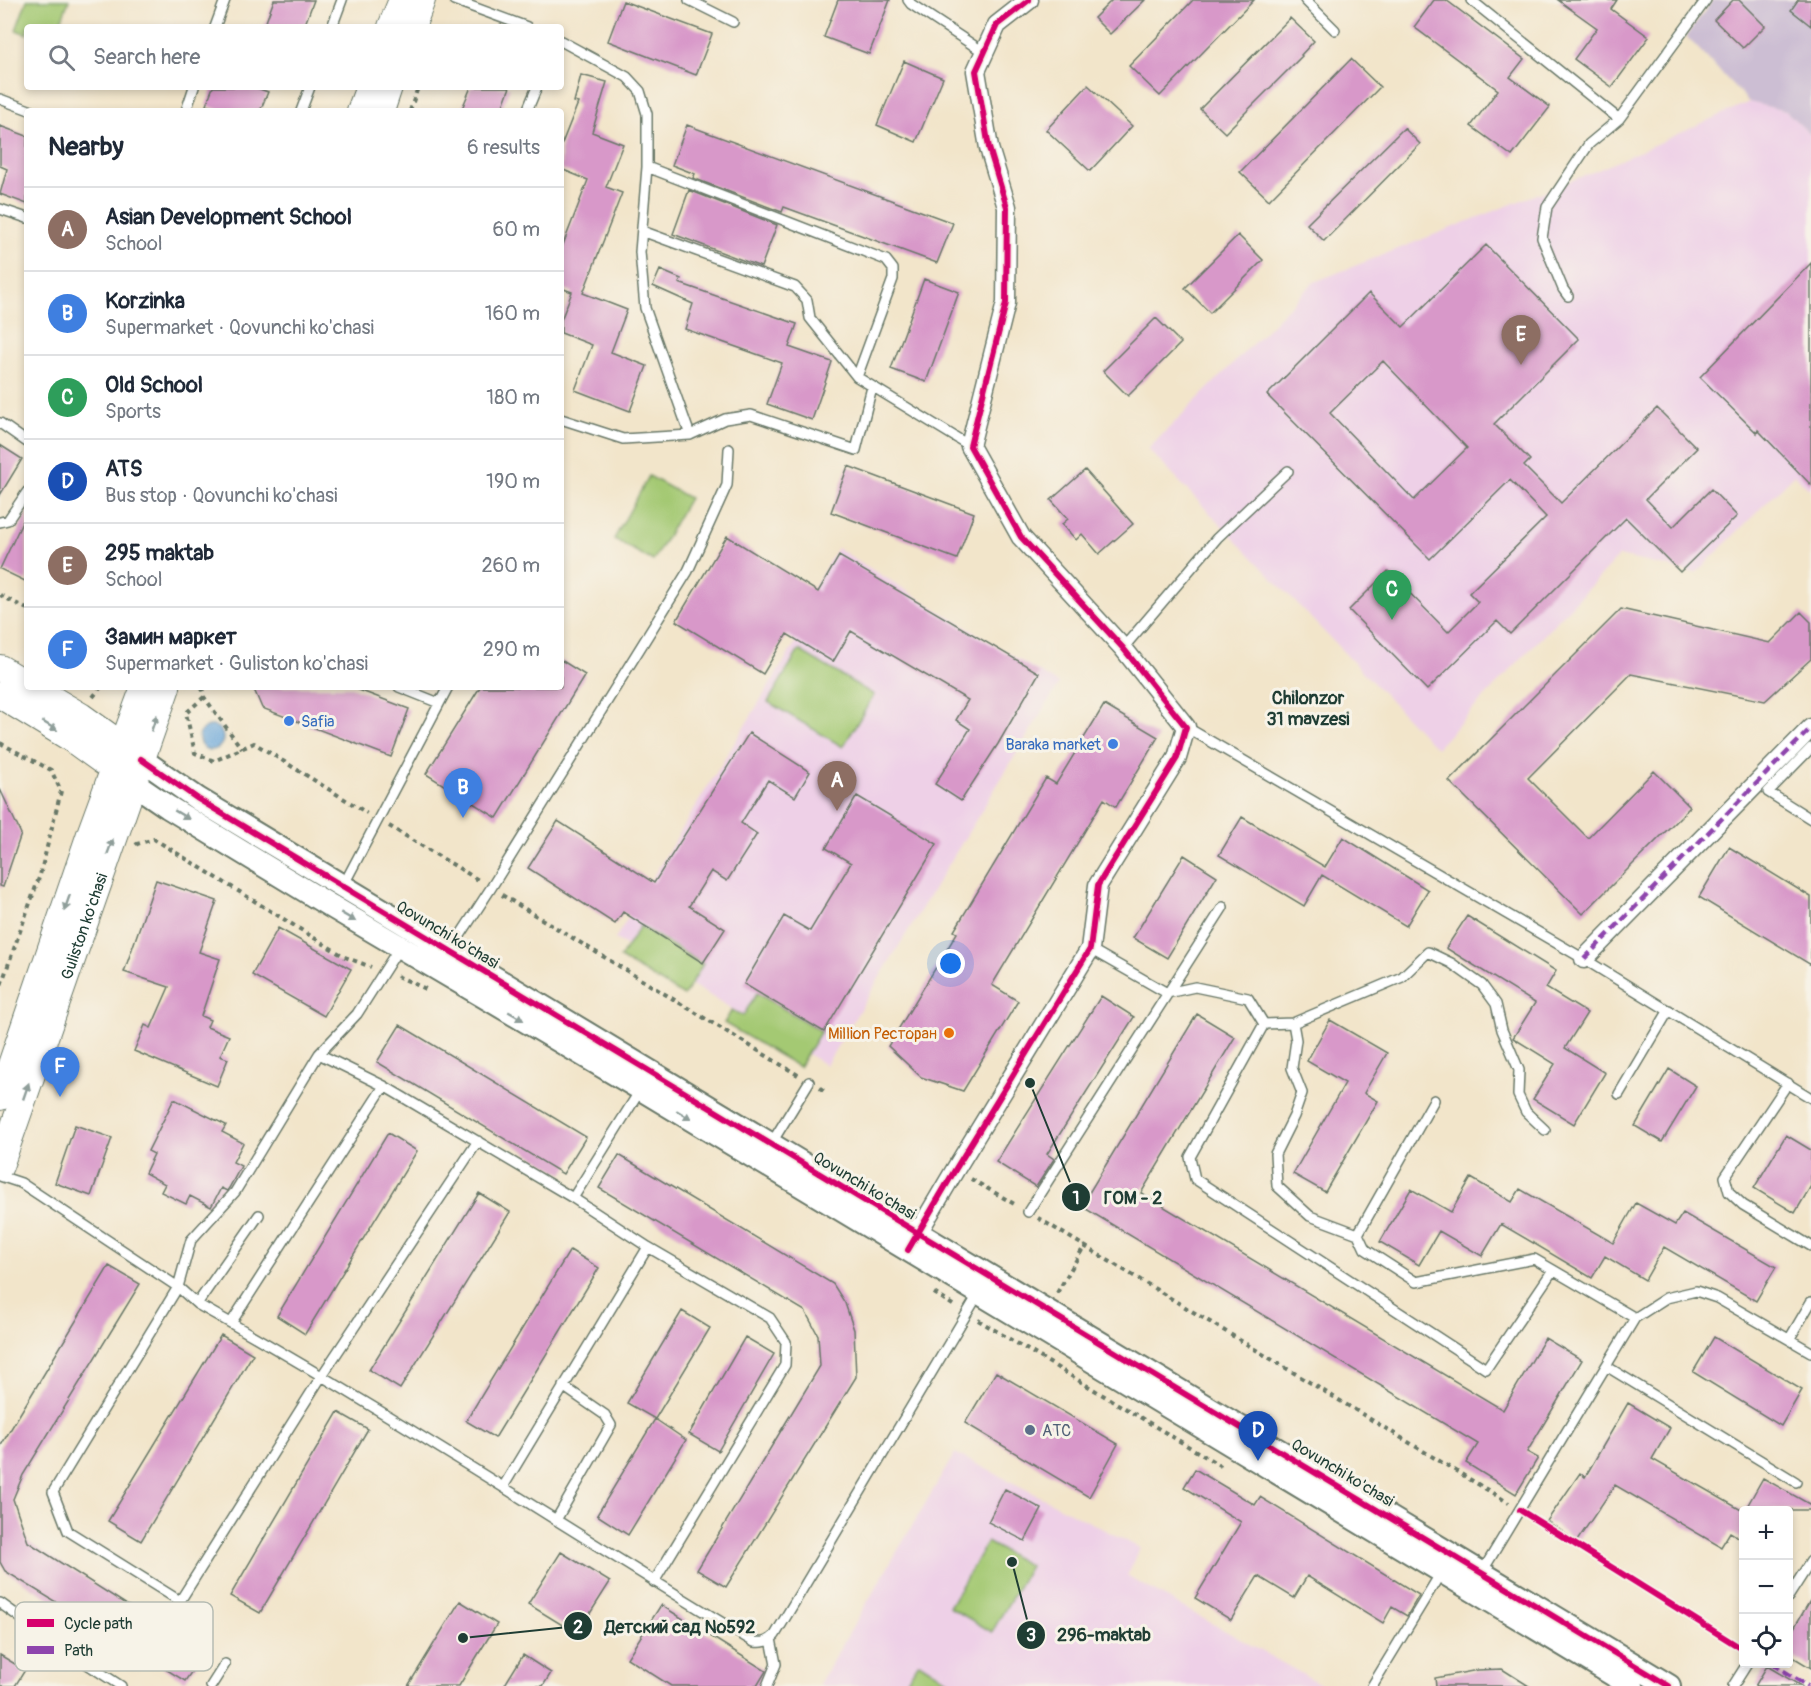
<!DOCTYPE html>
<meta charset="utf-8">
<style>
:root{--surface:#fff;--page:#f2f2f3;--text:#1f2937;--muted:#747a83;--line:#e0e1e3;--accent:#d1495b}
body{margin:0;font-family:Pangolin,sans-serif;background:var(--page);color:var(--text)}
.controls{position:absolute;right:18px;bottom:18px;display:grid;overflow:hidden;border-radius:6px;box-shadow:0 3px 9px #0003}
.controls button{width:54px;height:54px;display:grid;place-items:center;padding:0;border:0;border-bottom:2px solid var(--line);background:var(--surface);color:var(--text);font:30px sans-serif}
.you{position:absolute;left:951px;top:964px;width:21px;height:21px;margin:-15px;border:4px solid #fff;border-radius:50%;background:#1a73e8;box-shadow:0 0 0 9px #1a73e833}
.badge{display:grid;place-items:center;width:39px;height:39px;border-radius:50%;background:var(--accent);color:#fff;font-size:20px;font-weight:700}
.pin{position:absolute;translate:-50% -50px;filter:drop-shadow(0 2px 3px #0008)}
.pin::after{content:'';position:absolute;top:32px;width:21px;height:18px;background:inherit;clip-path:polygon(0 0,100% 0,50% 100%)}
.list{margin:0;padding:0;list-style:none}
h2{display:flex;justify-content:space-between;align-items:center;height:78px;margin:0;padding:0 24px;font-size:26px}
h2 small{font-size:20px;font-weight:400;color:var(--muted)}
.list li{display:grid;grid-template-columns:39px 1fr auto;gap:18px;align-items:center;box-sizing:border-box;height:84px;padding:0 24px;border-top:2px solid var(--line)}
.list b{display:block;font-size:22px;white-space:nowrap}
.list p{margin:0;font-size:20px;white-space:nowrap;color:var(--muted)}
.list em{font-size:20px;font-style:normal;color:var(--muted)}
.icon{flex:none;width:33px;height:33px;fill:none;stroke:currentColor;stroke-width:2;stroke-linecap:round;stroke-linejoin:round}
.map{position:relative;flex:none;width:1811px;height:1686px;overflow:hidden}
.search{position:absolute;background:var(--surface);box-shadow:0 3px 9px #0003;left:24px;top:24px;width:540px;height:66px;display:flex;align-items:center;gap:15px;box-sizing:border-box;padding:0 21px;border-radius:6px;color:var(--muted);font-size:22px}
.panel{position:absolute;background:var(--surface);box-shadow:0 3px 9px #0003;left:24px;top:108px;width:540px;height:582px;border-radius:6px}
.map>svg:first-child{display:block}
.built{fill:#eed0e7}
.industrial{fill:#ccbed3}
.green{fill:#a4c973;stroke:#628354;stroke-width:1.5}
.water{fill:#67a5d9;stroke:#437186;stroke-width:1.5}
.building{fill:#d898c9;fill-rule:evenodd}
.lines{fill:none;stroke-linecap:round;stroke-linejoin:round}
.service-casing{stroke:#697868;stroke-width:12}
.minor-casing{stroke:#697868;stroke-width:21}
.tertiary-casing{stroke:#697868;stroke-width:26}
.secondary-casing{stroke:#697868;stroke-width:28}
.path{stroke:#697868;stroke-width:4;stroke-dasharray:4.5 4.5;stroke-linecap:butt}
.service{stroke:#fff;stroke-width:9}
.minor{stroke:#fff;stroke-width:18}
.tertiary{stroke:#fff;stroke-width:22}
.secondary{stroke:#fff;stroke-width:26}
.quiet{stroke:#8e44ad;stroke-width:4.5;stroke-dasharray:9 4.5;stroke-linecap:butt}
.cycleway-casing{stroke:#f7f3e8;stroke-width:10}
.cycleway{stroke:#d6006c;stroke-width:6}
.oneway{fill:#8f9e9a}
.shop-dot{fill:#3f7fe0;stroke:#f7f3e8;stroke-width:2}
.food-dot{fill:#e8710a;stroke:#f7f3e8;stroke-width:2}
.service-dot{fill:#5c6f8a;stroke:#f7f3e8;stroke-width:2}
.labels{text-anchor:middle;stroke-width:6;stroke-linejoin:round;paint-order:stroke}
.shop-label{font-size:16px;fill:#366cbe;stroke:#f7f3e8;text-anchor:start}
.street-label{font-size:16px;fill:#1f3d34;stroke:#f7f3e8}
.food-label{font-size:16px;fill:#c56008;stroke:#f7f3e8;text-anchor:end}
.service-label{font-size:16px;fill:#4e5e75;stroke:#f7f3e8;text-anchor:start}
.neighbourhood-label{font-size:18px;font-weight:bold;fill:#1f3d34;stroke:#f7f3e8}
.key{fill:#f7f3e8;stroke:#b6bcb2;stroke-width:1.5}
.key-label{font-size:16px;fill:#1f3d34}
.leader{fill:none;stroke:#1f3d34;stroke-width:2}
.callout-dot{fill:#1f3d34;stroke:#f7f3e8;stroke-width:2}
.mark-label{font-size:18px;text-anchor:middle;font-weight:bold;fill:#fff}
.callout-label{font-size:18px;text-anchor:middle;font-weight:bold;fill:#1f3d34;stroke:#f7f3e8;stroke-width:6;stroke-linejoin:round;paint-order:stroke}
</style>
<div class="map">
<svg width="1811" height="1686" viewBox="0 0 1811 1686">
<rect width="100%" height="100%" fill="#f7f3e8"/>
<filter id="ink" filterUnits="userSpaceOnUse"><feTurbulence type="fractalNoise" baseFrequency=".0167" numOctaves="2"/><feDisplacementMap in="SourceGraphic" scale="12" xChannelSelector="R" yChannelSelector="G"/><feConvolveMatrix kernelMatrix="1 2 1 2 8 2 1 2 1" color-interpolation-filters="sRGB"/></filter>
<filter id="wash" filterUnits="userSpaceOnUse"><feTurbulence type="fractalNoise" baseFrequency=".008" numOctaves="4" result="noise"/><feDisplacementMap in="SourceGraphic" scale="24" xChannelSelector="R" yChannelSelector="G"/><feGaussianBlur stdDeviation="1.35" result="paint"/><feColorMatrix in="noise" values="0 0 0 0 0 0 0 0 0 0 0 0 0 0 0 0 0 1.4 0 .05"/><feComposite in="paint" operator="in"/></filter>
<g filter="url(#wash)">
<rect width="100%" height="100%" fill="#f2e5ca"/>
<path class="built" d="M1749 102 1786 111 1811 135V491L1794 475 1696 573 1619 556 1436 748 1148 449 1314 282 1598 170Z
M837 548 1059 684 826 1065 615 939 796 642 786 636Z
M955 1453 1140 1548 1127 1576 1322 1685 1321 1686H818Z"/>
<path class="industrial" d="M1713 0H1811V135L1786 111 1749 102 1686 36Z"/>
<path class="green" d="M27 0H69L59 27H27V34L16 30Z
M649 476 689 498 653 561 614 539Z
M799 650 874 695 843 747 768 702Z
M640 926 703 964 684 996 620 958Z
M757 993 821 1031 799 1067 724 1023 732 1010 743 1016Z
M987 1542 1030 1566 992 1632 949 1607Z
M919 1662 957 1686H903Z"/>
<path class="water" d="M199 738a12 12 0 1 1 24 0a12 12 0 1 1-24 0Z"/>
<g id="blocks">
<path class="building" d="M274 0H314L304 27H264Z
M838 0H890L869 54 824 37Z
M1112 0H1145L1110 34 1094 18Z
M1193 0H1254L1160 96 1129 66Z
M1434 0H1446L1524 59 1510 77 1550 107 1512 156 1471 126 1498 90 1414 27Z
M1558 0H1617L1611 9 1649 37 1612 87 1574 59 1597 28Z
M1733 0H1739L1765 26 1743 48 1714 20Z
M1798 0H1811V26L1791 10Z
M623 1 712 34 696 75 608 41Z
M1290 18 1314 41 1301 55 1302 56 1225 133 1200 109Z
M1351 59 1380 87 1269 200 1240 172Z
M904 61 943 78 916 142 877 125Z
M581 75 607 82 592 132 623 144 606 187 622 193 583 293 627 310 611 352 647 366 630 411 575 390 592 345 561 333V320L572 292 561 288V250L588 180 561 169V146L578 103 574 102Z
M1088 85 1132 126 1090 171 1046 130Z
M213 87H254L268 92 260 111H221L206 105Z
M471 87H510L501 111H461Z
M687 125 953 223 937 263 784 207 782 212 693 178 695 174 672 165Z
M0 126 27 136V204L0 194 7 169 0 166Z
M1404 128 1420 144 1324 241 1307 224Z
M689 190 777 225 761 267 673 234Z
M1238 235 1263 260 1210 313 1185 288Z
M1486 245 1579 339 1494 424 1530 460 1524 466 1561 503 1657 408 1697 448 1646 499 1673 527 1711 489 1737 516 1680 572 1626 518 1510 634 1497 621 1427 690 1349 610 1388 571 1448 632 1478 602 1469 593 1546 517 1510 480 1430 559 1267 395 1369 293 1403 327ZM1383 361 1467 448 1414 500 1330 413Z
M1811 263V485L1758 430 1757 433 1700 377Z
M660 270 681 279 679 283 797 324 789 347 832 362 812 420 767 404 782 363 685 329 693 304 653 286Z
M924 279 959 292 926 382 891 369Z
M1156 318 1181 343 1128 396 1103 371Z
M0 445 22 459 0 495Z
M848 466 974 513 957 559 831 512Z
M1085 470 1133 524 1099 554 1082 534 1076 540 1062 524 1068 519 1051 500Z
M27 512V582L0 569Z
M727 536 818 592 839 556 1039 673 998 744 961 801 935 784 970 729 956 720 968 700 851 631 833 662 787 634 763 674 676 621Z
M1621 609 1770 643 1801 612 1811 622V659L1765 701 1631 674 1528 778 1588 838 1654 771 1690 807 1583 914 1449 781Z
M561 660 585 675 497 818 426 774 480 687H561Z
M253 687H351L409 709 391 757 262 708Z
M1104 705 1158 737 1116 807 1104 799 992 985 1018 1001 963 1091 921 1077 888 1046 957 933 954 931 1046 778 1056 784Z
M749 733 810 772 795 797 768 780 741 823 757 834 727 881 711 871 689 906 725 929 703 963 623 912 615 924 528 868 558 821 654 883Z
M0 789 21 834 3 887 0 886Z
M857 796 937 844 824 1032 744 984 784 916 810 931 851 863 826 848Z
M1242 817 1325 867 1343 837 1428 890 1406 926 1322 875 1304 906 1219 855Z
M1729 847 1811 897V965L1699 897Z
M1184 855 1217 876 1167 958 1133 938Z
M156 880 217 901 199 952 220 959 201 1016 210 1020 207 1027 229 1036 220 1056 228 1059 217 1086 134 1051 145 1025 151 1028 169 987 124 972Z
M1467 916 1556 971 1546 988 1587 1013 1565 1048 1605 1073 1574 1124 1533 1099 1555 1064 1513 1038 1535 1003 1446 948Z
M278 928 351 969 324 1016 252 975Z
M1101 996 1134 1017 1047 1154 1054 1159 1036 1187 996 1162Z
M1197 1014 1235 1037 1141 1193 1503 1410 1545 1338 1582 1360 1527 1452 1538 1458 1516 1494 1466 1463 1478 1444 1081 1206Z
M1330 1020 1387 1053 1364 1093 1378 1101 1325 1192 1293 1174 1345 1083 1307 1061Z
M400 1025 586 1137 563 1174 377 1062Z
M1669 1069 1696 1086 1662 1142 1635 1126Z
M174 1099 226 1125 222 1132 243 1143 233 1162 241 1166 229 1188 227 1191 221 1188 211 1207 190 1196 186 1204 161 1192 165 1184 145 1173 154 1154 148 1151Z
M75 1125 112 1138 91 1196 55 1183Z
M388 1133 417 1151 305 1334 277 1316Z
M1786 1135 1811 1150V1186L1795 1213 1754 1188Z
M619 1155 833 1284 845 1303 854 1330 856 1377 726 1587 697 1570 820 1366 818 1335 805 1311 599 1188Z
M1471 1178 1512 1202 1520 1189 1613 1243 1636 1203 1675 1225 1683 1213 1776 1267 1756 1301 1664 1247 1645 1280 1605 1256 1592 1278 1501 1224 1482 1256 1439 1231 1419 1265 1380 1242 1411 1189 1451 1212Z
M479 1193 510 1212 400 1389 369 1370Z
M570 1250 599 1268 495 1438 466 1421Z
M109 1266 140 1284 23 1475 13 1499 28 1542 204 1654 185 1681 5 1571 0 1562V1447Z
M682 1311 710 1328 655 1419 627 1403Z
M221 1335 253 1354 141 1541 108 1521Z
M745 1337 774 1354 718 1451 689 1434Z
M1714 1337 1802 1390 1781 1426 1693 1372Z
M996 1372 1118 1444 1089 1497 965 1423Z
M1628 1403 1670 1428 1652 1459 1743 1511V1540L1730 1532 1721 1547 1615 1485 1577 1541 1547 1521 1580 1473 1585 1477Z
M338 1412 368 1429 260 1613 230 1596Z
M655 1419 686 1440 628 1535 597 1515Z
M1195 1469 1255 1505 1260 1497 1419 1595 1407 1616 1392 1607 1383 1623 1307 1576 1294 1598 1258 1576 1231 1620 1195 1598 1241 1522 1184 1487Z
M1763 1478 1811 1505V1510H1745Z
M1005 1489 1042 1509 1025 1541 988 1522Z
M561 1552 610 1582 577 1634 528 1604Z
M1811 1599V1668L1788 1654V1638Z
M460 1601 497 1624 479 1653 459 1686H408Z
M661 1605 766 1671 757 1686H671L627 1658Z
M0 1655 25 1670 15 1686H0Z
M523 1655 551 1673 543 1686H504Z
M1767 1666 1801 1686H1755Z
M1502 1669 1529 1686H1436L1435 1678 1478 1670Z"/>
</g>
</g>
<g filter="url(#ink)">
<use href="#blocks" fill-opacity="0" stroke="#697868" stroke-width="1.5"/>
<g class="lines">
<defs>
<path id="service" d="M454 0 527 27
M689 0 733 22
M908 0 911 4 985 53
M1305 0 1335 30
M1471 0 1619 119
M215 27 225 0
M332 27 342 0
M561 41 627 77 640 91 647 114V167L640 252 645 308 690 435
M0 99 32 111
M186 111 194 87
M301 111 310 87
M527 111 537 87
M647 167 886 260 893 269V279L857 377 970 446
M0 209 27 218
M642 231 795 287 807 300 810 318 857 377
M1568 296 1563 289 1542 238 1547 207 1589 144 1619 119 1706 0
M561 419 623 439 690 435 725 419 751 415 856 450 872 387
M0 423 27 442
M0 522 8 520 27 492
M1123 648 1217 538 1288 471
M399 687 439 703
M1186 727 1584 959 1811 1098
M1811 748 1768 792 1811 819
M343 886 448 687
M399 948 357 1014 319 1054 384 1086 573 1198
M1090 949 1167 993 1195 987 1248 998 1264 1024 1293 1023 1402 977 1428 952 1451 963 1482 985 1496 1004 1502 1030 1519 1070 1518 1095 1526 1112 1545 1130
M450 951 491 888 688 571 727 485 729 449
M1293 1023 1296 1040 1292 1068 1302 1093 1294 1116 1275 1154 1277 1186 1310 1216 1358 1234
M1264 1024 1190 1157 1195 1179 1486 1369 1553 1270 1635 1318
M319 1054 235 1192 191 1240 178 1287 53 1492 68 1531 180 1601 321 1377 478 1141
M1788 1083 1725 1177 1729 1192 1743 1205 1811 1246
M641 1089 573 1198 648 1247 770 1318 786 1342 785 1365 654 1582
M1619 1094 1669 1010
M1434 1100 1358 1234 1365 1249 1416 1282 1534 1259 1553 1270
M771 1144 809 1082
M0 1176 21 1183 178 1287 197 1304C387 1410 568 1530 754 1642 763 1643 768 1642 775 1635L979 1293
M1028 1212 1223 907
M197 1304 259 1215
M231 1323 384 1086
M1790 1338 1811 1302
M1606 1366 1796 1482
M503 1487 648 1247
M556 1520 611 1425 605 1415 563 1386
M1482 1572 1635 1318 1666 1298 1696 1291 1717 1298 1811 1352
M1788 1597 1811 1561
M0 1603 70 1653 121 1686
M211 1686 225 1664
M767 1686 776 1664 771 1639
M1372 1686 1442 1571
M1733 1686 1747 1664"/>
<path id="minor" d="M1584 959 1811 728
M912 1243 955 1170 1090 949 1098 885 1177 758 1186 727 1123 648 1021 537 970 446 1006 303 1007 207 989 148 976 71 997 25 1029 0"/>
<path id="tertiary" d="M141 759 198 799 1669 1686
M133 783 168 807 329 905 641 1089 1632 1686"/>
<g id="secondary">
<path d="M391 27 402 0"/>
<path d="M412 27 422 0"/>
<path d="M360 111 369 87"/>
<path d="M381 111 389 87"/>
<path d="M0 668 27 684"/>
<path d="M32 687 81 716 134 754"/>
<path d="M0 695 70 738 127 779"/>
<path d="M0 1097 91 831 144 687"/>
<path id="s1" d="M0 1166 167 687"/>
</g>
</defs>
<use href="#service" class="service-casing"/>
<use href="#minor" class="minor-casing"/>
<use href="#tertiary" class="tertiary-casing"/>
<use href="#secondary" class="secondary-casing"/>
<path class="path" d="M410 111 418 87
M0 595 27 609
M202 687 204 697 242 749
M93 697 101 687
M204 697 186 713 195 753 214 761 254 743 367 813
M0 743 51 770 61 791 40 875 0 988
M389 826 480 881
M136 845 137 844 154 839 345 957 371 967
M502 895 798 1075
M397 976 426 989
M820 1088 827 1093
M971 1179 1016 1205
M1038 1218 1509 1503
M934 1293 956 1307
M1057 1293 1085 1245
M978 1320 1221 1466"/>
<use href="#service" class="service"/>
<use href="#minor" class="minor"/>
<use href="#tertiary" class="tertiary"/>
<use href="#secondary" class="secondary"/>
<path class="quiet" d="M1584 959 1811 728
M1772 1664 1808 1686"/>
<defs>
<path id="cycleway" d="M141 759 198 799 1669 1686
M908 1250 955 1170 1090 949 1098 885 1177 758 1186 727 1123 648 1021 537 970 446 1006 303 1007 207 989 148 976 71 997 25 1029 0
M1520 1510 1744 1650"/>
</defs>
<use href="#cycleway" class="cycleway-casing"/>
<use href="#cycleway" class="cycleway"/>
</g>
<defs><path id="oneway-solid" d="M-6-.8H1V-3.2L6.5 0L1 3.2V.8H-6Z" transform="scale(1.5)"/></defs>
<g class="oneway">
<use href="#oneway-solid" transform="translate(154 723) rotate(-71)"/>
<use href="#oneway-solid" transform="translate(50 726) rotate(31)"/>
<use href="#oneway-solid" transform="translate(182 815) rotate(31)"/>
<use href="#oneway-solid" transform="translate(110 847) rotate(-70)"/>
<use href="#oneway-solid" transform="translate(67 903) rotate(109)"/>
<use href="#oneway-solid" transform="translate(348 917) rotate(31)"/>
<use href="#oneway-solid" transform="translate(516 1016) rotate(30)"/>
<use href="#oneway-solid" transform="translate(26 1091) rotate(-71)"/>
<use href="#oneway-solid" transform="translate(684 1115) rotate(31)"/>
</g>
</g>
<g class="shop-dot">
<circle cx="289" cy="721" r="6"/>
<circle cx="1113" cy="744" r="6"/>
</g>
<circle class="food-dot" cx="949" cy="1033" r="6"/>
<circle class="service-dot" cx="1030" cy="1430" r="6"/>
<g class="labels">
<g class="shop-label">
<text x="301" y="727">Safia</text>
<text x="1101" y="750" text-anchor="end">Baraka market</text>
</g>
<g class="street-label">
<text dy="6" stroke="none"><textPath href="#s1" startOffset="254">Guliston ko'chasi</textPath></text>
<text transform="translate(448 934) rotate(31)" y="6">Qovunchi ko'chasi</text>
<text transform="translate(865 1185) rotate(31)" y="6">Qovunchi ko'chasi</text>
<text transform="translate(1343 1472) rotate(31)" y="6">Qovunchi ko'chasi</text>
</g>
<g class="food-label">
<text x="937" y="1039">Million Ресторан</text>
</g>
<g class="service-label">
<text x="1042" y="1436">АТС</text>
</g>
<g class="neighbourhood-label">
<text x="1308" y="704">Chilonzor<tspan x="1308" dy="21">31 mavzesi</tspan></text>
</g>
</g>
<rect x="15" y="1602" width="198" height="69" rx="9" class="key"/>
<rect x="27" y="1619" width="27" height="8" fill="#d6006c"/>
<rect x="27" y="1646" width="27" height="8" fill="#8e44ad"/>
<g class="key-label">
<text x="64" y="1629">Cycle path</text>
<text x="64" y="1656">Path</text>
</g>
<path class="leader" d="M1030 1083L1076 1197M463 1638L578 1626M1012 1562L1031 1635"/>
<g class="callout-dot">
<circle cx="1030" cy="1083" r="6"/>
<circle cx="463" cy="1638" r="6"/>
<circle cx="1012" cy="1562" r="6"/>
<circle cx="1076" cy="1197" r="15"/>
<circle cx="578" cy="1626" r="15"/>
<circle cx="1031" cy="1635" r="15"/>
</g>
<g class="mark-label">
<text x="1076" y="1204">1</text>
<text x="578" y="1633">2</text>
<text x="1031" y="1641">3</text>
</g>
<g class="callout-label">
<text x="1133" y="1204">ГОМ - 2</text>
<text x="680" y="1633">Детcкий сад №592</text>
<text x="1104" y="1641">296-maktab</text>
</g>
</svg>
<div class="controls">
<button>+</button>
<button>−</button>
<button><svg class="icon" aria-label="locate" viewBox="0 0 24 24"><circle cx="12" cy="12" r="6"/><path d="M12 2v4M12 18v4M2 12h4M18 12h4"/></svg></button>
</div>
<div class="you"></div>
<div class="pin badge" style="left:837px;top:811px;background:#8d6e63">A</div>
<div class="pin badge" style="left:463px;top:818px;background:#3f7fe0">B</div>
<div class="pin badge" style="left:1392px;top:620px;background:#2e9e5b">C</div>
<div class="pin badge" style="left:1258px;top:1461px;background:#1a4fb4">D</div>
<div class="pin badge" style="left:1521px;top:365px;background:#8d6e63">E</div>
<div class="pin badge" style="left:60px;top:1097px;background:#3f7fe0">F</div>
<div class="search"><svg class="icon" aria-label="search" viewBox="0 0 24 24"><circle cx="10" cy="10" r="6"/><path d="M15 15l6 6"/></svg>Search here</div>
<section class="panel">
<h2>Nearby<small>6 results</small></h2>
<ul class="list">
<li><span class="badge" style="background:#8d6e63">A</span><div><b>Asian Development School</b><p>School</p></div><em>60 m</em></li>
<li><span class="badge" style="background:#3f7fe0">B</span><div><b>Korzinka</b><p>Supermarket · Qovunchi ko'chasi</p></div><em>160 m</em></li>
<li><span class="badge" style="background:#2e9e5b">C</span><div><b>Old School</b><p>Sports</p></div><em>180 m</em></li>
<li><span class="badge" style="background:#1a4fb4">D</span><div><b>ATS</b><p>Bus stop · Qovunchi ko'chasi</p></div><em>190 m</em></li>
<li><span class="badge" style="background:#8d6e63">E</span><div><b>295 maktab</b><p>School</p></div><em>260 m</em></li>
<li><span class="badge" style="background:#3f7fe0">F</span><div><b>Замин маркет</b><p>Supermarket · Guliston ko'chasi</p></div><em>290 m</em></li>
</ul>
</section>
</div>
